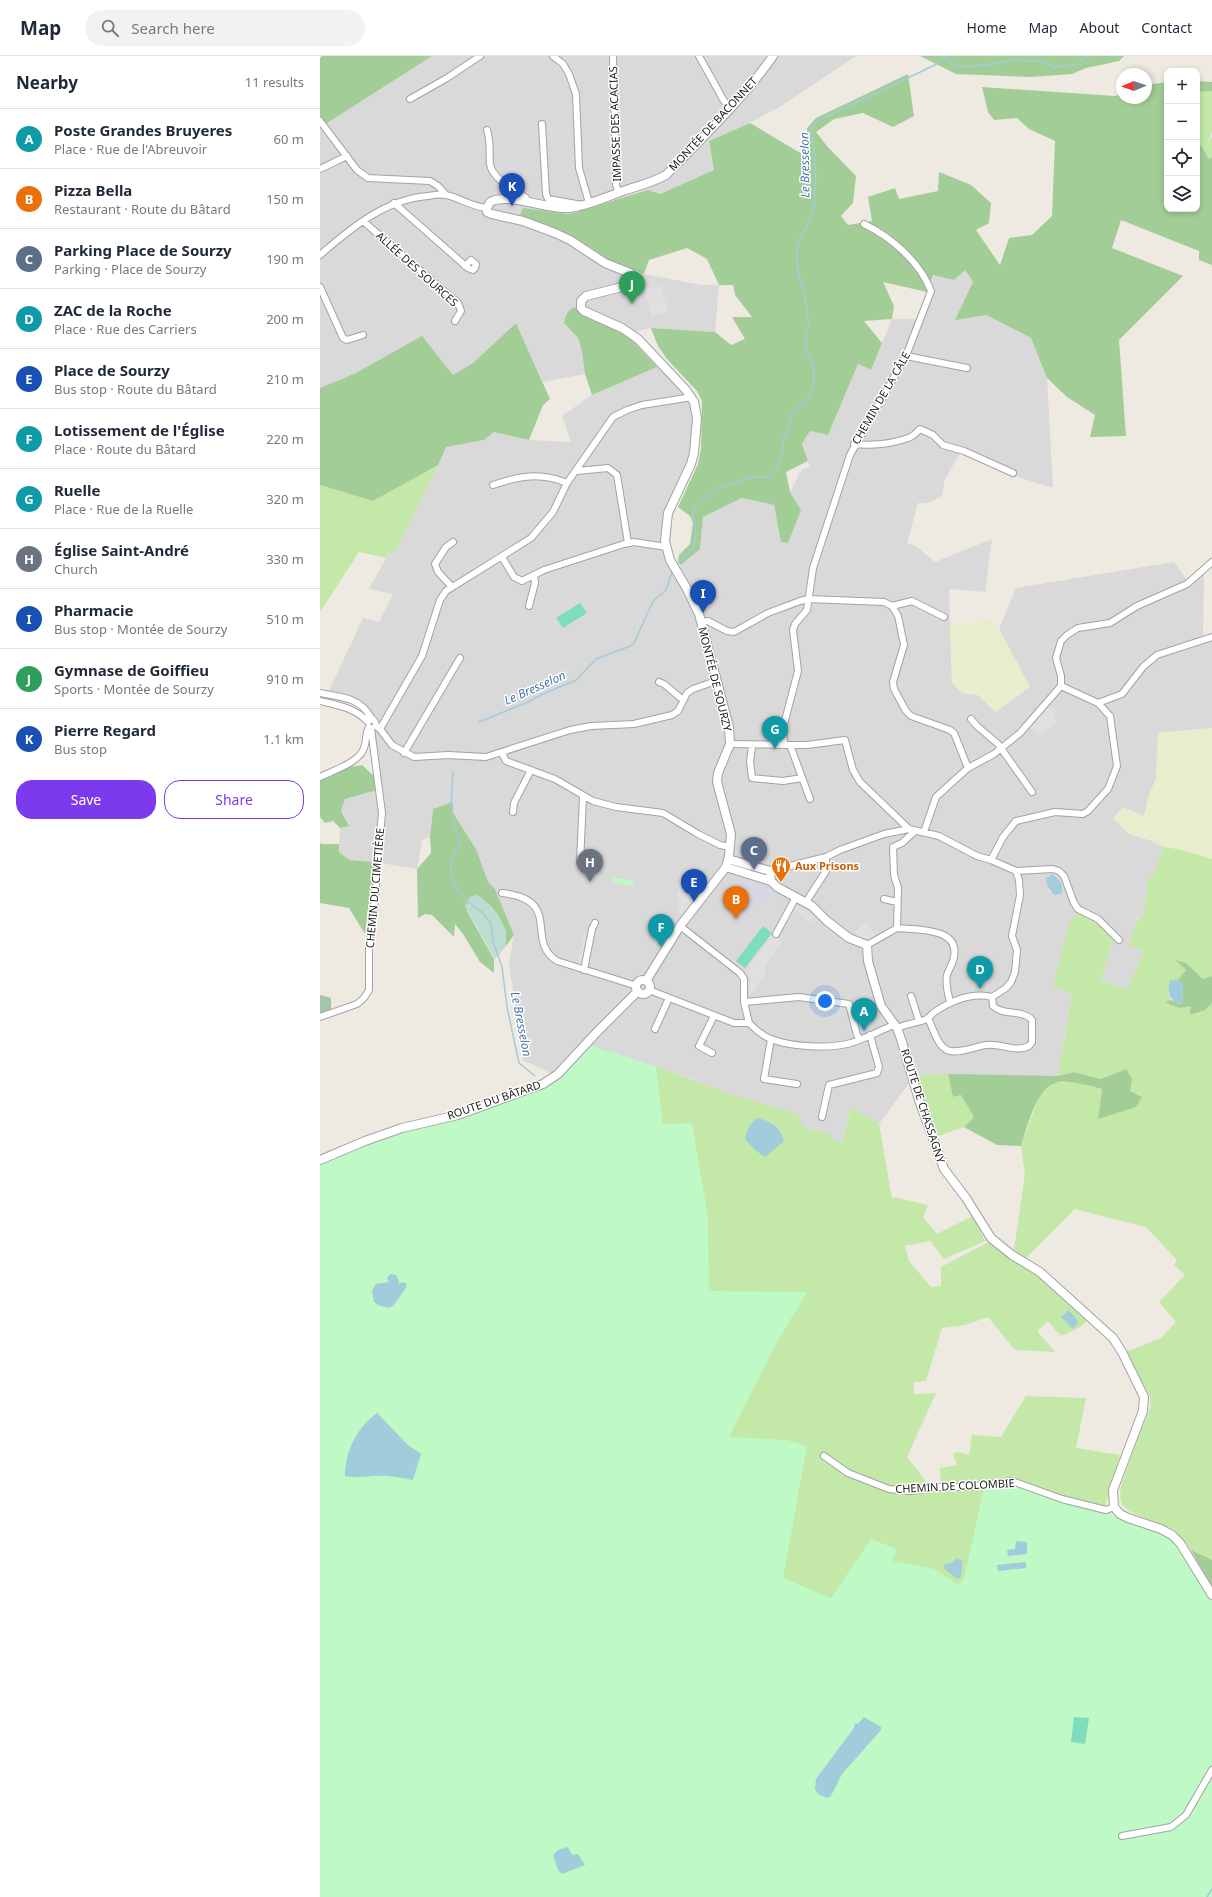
<!DOCTYPE html>
<meta charset="utf-8">
<style>
:root{--surface:#fff;--page:#f2f2f3;--text:#1f2937;--muted:#747a83;--line:#e0e1e3;--accent:#7c3aed}
body{margin:0;font-family:"Noto Sans",sans-serif;background:var(--page);color:var(--text)}
.controls{position:absolute;right:12px;top:12px;display:grid;overflow:hidden;border-radius:8px;box-shadow:0 2px 6px #0003}
.controls button{width:36px;height:36px;display:grid;place-items:center;padding:0;border:0;border-bottom:1px solid var(--line);background:var(--surface);color:var(--text);font:20px sans-serif}
.compass{position:absolute;left:796px;top:12px;width:36px;height:36px;border-radius:50%;background:var(--surface);box-shadow:0 2px 6px #0003;rotate:268deg}
.you{position:absolute;left:505px;top:945px;width:14px;height:14px;margin:-10px;border:3px solid #fff;border-radius:50%;background:#1a73e8;box-shadow:0 0 0 6px #1a73e833}
.badge{display:grid;place-items:center;width:26px;height:26px;border-radius:50%;background:var(--accent);color:#fff;font-size:13px;font-weight:700}
.pin{position:absolute;translate:-50% -33px;filter:drop-shadow(0 1px 2px #0008)}
.pin::after{content:'';position:absolute;top:21px;width:14px;height:12px;background:inherit;clip-path:polygon(0 0,100% 0,50% 100%)}
.list{margin:0;padding:0;list-style:none}
h2{display:flex;justify-content:space-between;align-items:center;height:52px;margin:0;padding:0 16px;font-size:17px}
h2 small{font-size:13px;font-weight:400;color:var(--muted)}
.list li{display:grid;grid-template-columns:26px 1fr auto;gap:12px;align-items:center;box-sizing:border-box;height:60px;padding:0 16px;border-top:1px solid var(--line)}
.list b{display:block;font-size:15px;white-space:nowrap}
.list p{margin:0;font-size:13px;white-space:nowrap;color:var(--muted)}
.list em{font-size:13px;font-style:normal;color:var(--muted)}
.actions{display:flex;gap:8px;padding:12px 16px}
.actions a{flex:1;padding:9px 0;border:1px solid var(--accent);border-radius:16px;text-align:center;font-size:14px;color:var(--accent)}
.actions .main{background:var(--accent);color:#fff}
.icon{flex:none;width:22px;height:22px;fill:none;stroke:currentColor;stroke-width:2;stroke-linecap:round;stroke-linejoin:round}
.map{position:relative;flex:none;width:892px;height:1841px;overflow:hidden}
header{display:flex;align-items:center;gap:24px;box-sizing:border-box;height:56px;padding:0 20px;background:var(--surface);border-bottom:1px solid var(--line)}
header strong{font-size:19px}
nav{display:flex;gap:22px;margin-inline-start:auto;font-size:14px}
.search{width:280px;height:36px;background:var(--page);display:flex;align-items:center;gap:10px;box-sizing:border-box;padding:0 14px;border-radius:22px;color:var(--muted);font-size:15px}
main{display:flex}
aside{flex:1;background:var(--surface)}
.map>svg:first-child{display:block}
.residential{fill:#dad9d9}
.farmland{fill:#e8edcd}
.grass{fill:#c3e8a7;fill-rule:evenodd}
.forest{fill:#a3cd96}
.wetland{fill:#bfdcd0}
.cemetery{fill:#a3c6aa}
.park{fill:#bef9c6}
.pitch{fill:#7fddbe}
.parking{fill:#e0e0e0}
.plaza{fill:#d7d6e3}
.water{fill:#a2cbdb}
.lines{fill:none;stroke-linecap:round;stroke-linejoin:round}
.stream{stroke:#a2cbdb;stroke-width:1.5}
.minor-casing{stroke:#a3a3a3;stroke-width:8}
.tertiary-casing{stroke:#a3a3a3;stroke-width:10}
.minor{stroke:#fff;stroke-width:6}
.tertiary{stroke:#fff;stroke-width:8}
.labels{text-anchor:middle;stroke-width:3;stroke-linejoin:round;paint-order:stroke}
.street-label{font-size:11px;fill:#1c1c1c;stroke:#fff}
.food-label{font-size:11px;font-weight:bold;fill:#c56008;stroke:#fff;text-anchor:start}
.water-label{font-size:12px;font-style:italic;fill:#4a75ab;stroke:#fff}
</style>
<header>
<strong>Map</strong>
<div class="search"><svg class="icon" aria-label="search" viewBox="0 0 24 24"><circle cx="10" cy="10" r="6"/><path d="M15 15l6 6"/></svg>Search here</div>
<nav><a>Home</a><a>Map</a><a>About</a><a>Contact</a></nav>
</header>
<main>
<aside>
<h2>Nearby<small>11 results</small></h2>
<ul class="list">
<li><span class="badge" style="background:#0f9aa8">A</span><div><b>Poste Grandes Bruyeres</b><p>Place · Rue de l'Abreuvoir</p></div><em>60 m</em></li>
<li><span class="badge" style="background:#e8710a">B</span><div><b>Pizza Bella</b><p>Restaurant · Route du Bâtard</p></div><em>150 m</em></li>
<li><span class="badge" style="background:#5c6f8a">C</span><div><b>Parking Place de Sourzy</b><p>Parking · Place de Sourzy</p></div><em>190 m</em></li>
<li><span class="badge" style="background:#0f9aa8">D</span><div><b>ZAC de la Roche</b><p>Place · Rue des Carriers</p></div><em>200 m</em></li>
<li><span class="badge" style="background:#1a4fb4">E</span><div><b>Place de Sourzy</b><p>Bus stop · Route du Bâtard</p></div><em>210 m</em></li>
<li><span class="badge" style="background:#0f9aa8">F</span><div><b>Lotissement de l'Église</b><p>Place · Route du Bâtard</p></div><em>220 m</em></li>
<li><span class="badge" style="background:#0f9aa8">G</span><div><b>Ruelle</b><p>Place · Rue de la Ruelle</p></div><em>320 m</em></li>
<li><span class="badge" style="background:#6b7280">H</span><div><b>Église Saint-André</b><p>Church</p></div><em>330 m</em></li>
<li><span class="badge" style="background:#1a4fb4">I</span><div><b>Pharmacie</b><p>Bus stop · Montée de Sourzy</p></div><em>510 m</em></li>
<li><span class="badge" style="background:#2e9e5b">J</span><div><b>Gymnase de Goiffieu</b><p>Sports · Montée de Sourzy</p></div><em>910 m</em></li>
<li><span class="badge" style="background:#1a4fb4">K</span><div><b>Pierre Regard</b><p>Bus stop</p></div><em>1.1 km</em></li>
</ul>
<div class="actions"><a class="main">Save</a><a>Share</a></div>
</aside>
<div class="map">
<svg width="892" height="1841" viewBox="0 0 892 1841">
<rect width="100%" height="100%" fill="#eeeae2"/>
<path class="residential" d="M112 0H536L461 50 430 67 389 85 394 114 340 138 328 134 249 158 203 152 200 159 251 179 291 205 324 218 382 229H399L395 276 331 272 306 278 263 259 255 251 244 267 258 282 262 296 265 318 223 326 196 267 153 307 133 319 36 317 0 332V61L7 66Z
M645 214 653 226 666 259 711 282 727 322 733 432 691 419 640 397 625 423 622 440 608 447H598L587 487 597 491 615 506 672 483 665 536 629 533 632 627 642 637 658 639 676 656 710 631 679 573 696 532 854 506 867 524 880 514 884 518 883 582 891 579 892 586V672L838 677 836 723 830 736 824 760 807 777 832 785 843 791 833 821H829L823 861H818L815 870 824 895 807 934 781 924 793 883 733 930 752 937 738 1020 595 1019 559 1068 531 1051 523 1086 511 1084 512 1078 484 1072 372 1023 268 989 238 1021 203 1004 189 907 194 879 175 833 168 826 156 793 133 757 113 753 110 781 102 784 97 813 54 806 30 804 19 796 20 772 29 770 21 755 25 743 56 734 48 677 45 666 46 660 42 652 30 645 6 641 43 562 59 566 73 538 49 533 66 502 69 496 74 498 125 391 164 384 174 376 209 384 251 386 242 360 272 339 337 311 364 336 372 347 373 362 370 400 365 416 348 446 356 451 352 464 350 493 354 505 359 511 380 493 383 461 422 442 454 449 461 485 481 454 470 436 482 413 490 411 482 388 490 375 508 379 538 308 551 314 572 263H597L613 219 634 224Z"/>
<path class="farmland" d="M674 564 710 631 676 656 658 639 642 637 632 627 630 568Z
M892 672V803L857 793 843 791 832 785 807 777 793 762 803 751 824 760 830 736 836 723 838 677Z"/>
<path class="grass" d="M892 35V76L888 86 892 81V101L889 103 877 83V36Z
M118 409 74 498 69 496 66 502 39 496 0 556V429L53 445Z
M843 791 857 793 892 803V920L883 923 866 907 856 905 866 914 858 924H855L848 937 851 944 845 946 871 950V959L885 954 892 947V1504L871 1494 854 1473 817 1459 809 1455 802 1449 800 1440 801 1430 818 1382 831 1350 830 1340 806 1296 841 1282 856 1266 839 1246 865 1219 854 1209 857 1204 826 1171 755 1153 706 1202 694 1194 705 1118 701 1090 719 1040 733 1027 756 1026 782 1033 778 1063 822 1041 810 1035 806 1013 781 1023 754 1016 738 1020 752 938 733 930 749 869 758 857 776 867 793 883 781 924 807 934 824 895 810 890 811 879 819 861H823L829 821H833Z
M268 989 336 1010 412 1039 478 1058 484 1072 512 1078V1084L523 1086 531 1051 559 1068 572 1143 574 1141 608 1149 603 1161 617 1178 653 1160 665 1185 624 1203 610 1185 585 1190 589 1205 611 1231 621 1230V1211L669 1186 717 1218 768 1264 759 1272 741 1280 728 1265 717 1275 735 1296 695 1294 668 1261 645 1269 622 1272 606 1325 594 1326V1338L616 1337 587 1401 613 1434H646L664 1431 762 1537 0 1841V1174L117 1124ZM635 1502 643 1505 641 1520H633L628 1515 625 1508 631 1507Z
M628 1018 633 1041 641 1039 654 1061 644 1071 616 1081 597 1025 601 1019Z
M706 1340 766 1342 756 1392 800 1399 785 1450 743 1441 693 1423 647 1429 629 1428 621 1425 620 1412 637 1409 633 1398 638 1396 649 1399 652 1379 681 1381Z"/>
<path class="forest" d="M2 0H112L7 67 0 61V2Z
M600 0H804L799 5 766 12 752 18 711 21 636 18Z
M588 18 594 60 573 71 543 57 514 63 496 76 507 90 536 120 533 147 521 160 528 169 552 165 548 141 575 132 579 143 618 135 619 116 651 129 671 147 669 167 656 174 680 209 689 182 712 179 732 160 735 85 709 73 697 62 674 64 668 56 662 31 795 40 802 38V42H826V29L847 26V153H877V83L889 103 892 101V209L879 204V195L801 164 792 192 863 220 799 284 806 380 770 381 775 359 747 341 727 322 711 282 666 259 635 264 653 226 645 214 634 224 613 219 607 236 563 226 574 250 572 263 544 265 562 287 551 314 538 308 508 379 490 375 482 388 488 405 466 416 470 436 481 454 468 487 461 486 454 449 422 442 383 461 380 493 361 509 358 507 359 499 370 488 373 467 370 460 358 451 378 408 381 393 382 345 377 335 347 303 338 290 331 272 395 276 411 289 425 283 412 261H432L415 239 413 229H399L387 203 367 192 329 204 324 218 291 205 251 179 200 159 203 152 249 158 328 134 340 138 394 114 389 85 430 67 487 101V72L496 62Z
M877 25 892 26V35L877 36Z
M255 251 263 259 306 278 337 311 272 339 265 318 262 296 258 282 244 267C246 259 247 254 255 251Z
M196 267 230 343 223 349 209 384 174 376 164 384 126 391 118 409 53 445 0 429V332L36 317 102 280 133 319 153 307Z
M42 709 55 721 57 734 25 743 21 755 29 770 20 772 13 765 5 767 0 761V724L30 711Z
M133 746V757L156 793 168 826 175 833 194 879 186 890C185 865 177 854 157 839L147 855 174 903V917L160 906 143 878 135 868 134 881 112 859 105 858 98 862 97 813 111 797 110 781 113 753Z
M0 786 1 788H19V796L30 804 54 806 45 878 29 852 0 847Z
M855 904 866 907 883 923 892 920V947L885 954 870 959 871 950 859 952 845 946 851 944 859 948H862L863 929 858 924 866 914Z
M806 1013 812 1023 810 1035 822 1041 816 1051 778 1063 782 1033C770 1030 744 1022 733 1028 715 1036 707 1072 701 1090L677 1089 644 1071 654 1061 641 1039 633 1041 628 1018 738 1020 754 1016 781 1023Z
M871 1494 892 1504V1532Z"/>
<path class="wetland" d="M157 839 172 851 178 859 186 874V890L175 903 145 850 150 841Z"/>
<path class="cemetery" d="M0 939 11 942V955L0 960Z"/>
<path class="park" d="M293 821 314 825 313 830 292 826Z
M268 989 336 1010 343 1068 372 1067 388 1161 389 1235 488 1236C457 1281 434 1332 409 1381L467 1384 487 1390 463 1522 511 1542 551 1483 577 1493 573 1505 615 1513 638 1529 644 1523 664 1431 696 1427 783 1455 840 1476 857 1487 892 1543V1841H0V1107L83 1074 161 1055 204 1039 225 1030Z"/>
<path class="pitch" d="M260 547 267 557 243 572 236 562Z
M443 870 452 877 425 912 416 905Z
M754 1661 769 1662 765 1688 751 1686Z"/>
<path class="parking" d="M341 229 348 257 331 260 325 233Z
M730 649 737 656 733 661 737 665 720 681 710 671Z
M361 827H377L384 832 362 858 358 855V830Z
M473 846 494 861 491 867 475 854 458 881 462 887 445 909 446 916 431 938 429 930 431 926 427 912 453 878 456 877Z
M270 866 276 868 268 913 258 910 264 878 267 879Z
M547 866 556 882 551 884 539 882 534 876Z"/>
<path class="plaza" d="M413 789H430L427 809 412 804Z
M418 814 457 831 447 845 440 840 436 846H432L430 853 423 861 405 846 417 829 412 825Z"/>
<path class="water" d="M731 818C738 822 745 829 741 838L734 839 727 829 726 821H730Z
M850 924H858L863 929 862 948H859C847 942 848 936 850 924Z
M438 1062C452 1066 460 1071 464 1085L445 1101 435 1094 425 1083C427 1073 430 1067 438 1062Z
M70 1218 76 1219 79 1225 78 1228 83 1226 87 1228 86 1232 73 1250 68 1252 58 1249 54 1246 52 1235 56 1228 69 1226 67 1222Z
M749 1254 758 1265 757 1269 752 1272 741 1261Z
M57 1357 88 1389 101 1398 93 1424C79 1421 65 1419 51 1420 42 1421 34 1422 25 1420 25 1396 37 1371 57 1357Z
M696 1485 707 1486V1498L688 1500 687 1494 695 1493Z
M636 1502 643 1505 641 1520 639 1523 633 1520 624 1512 625 1508 631 1507Z
M706 1506V1512L678 1515 677 1509Z
M544 1661 561 1671V1674L522 1718 511 1740 507 1742 498 1738 495 1733 496 1723 534 1672 535 1667 538 1668Z
M248 1791 252 1799 258 1798 265 1809 242 1818 238 1814 233 1799 238 1794Z"/>
<g class="lines">
<path class="stream" d="M357 509C360 506 371 495 372 492 376 485 377 467 372 461L374 451 396 432 431 421H447L451 419 457 411 463 392V382L469 372 472 357 488 343 493 334 494 309 486 296V276L489 269 486 247 477 210V188L487 170 494 152 496 115 491 72 499 64 615 9 624 1 639 10 650 11 659 9H667L691 4 721 5 735 11 757 9 760 5 770 0
M159 666 208 646 223 638 256 624 276 603 310 590 314 587 333 545 346 534 353 513
M133 716 131 748 133 767 139 780 140 787 131 805V819L137 834 147 845 164 858 171 868 173 885 182 911 187 951 199 1007 215 1020
M887 1841 892 1833"/>
<defs>
<path id="minor" d="M233 0 243 8 249 18 256 38 259 112 269 147
M293 0 296 116V129L299 137
M379 0 404 45 412 52
M90 43 127 22 160 0
M0 65 37 114 48 122 110 125 118 130 126 139
M222 68 226 138 228 143 262 149
M167 74C171 85 169 97 170 108 172 123 195 134 206 142L207 146
M0 113 27 100
M74 147 148 212 153 214 155 212 156 208 151 204 145 210
M43 165 138 247 141 255 135 265
M0 199C31 172 66 143 108 140 113 139 121 138 126 139 141 142 149 150 167 152
M0 231 23 282 27 284 43 279
M586 300 647 312
M534 388C551 390 572 388 588 382 593 381 597 376 600 373L613 379 623 389 644 395 693 417
M257 415 288 412 297 419 308 487
M173 429C199 420 220 416 247 427
M182 501 194 521 202 525 224 514 304 488 314 486 346 491
M132 531 118 516 115 508 126 491 133 486
M209 550 215 527 214 520
M572 550 592 545 624 561
M381 566 388 565 407 575 414 576 448 557 480 545 488 543 564 546 572 550 578 560 584 589 573 626 574 633 586 655 591 660 630 674 634 677 648 712
M339 626 344 628 363 644
M741 630V620L736 602 741 585 747 579 758 572 790 567 817 550 867 528 892 506
M0 637C20 641 39 641 50 660 53 664 56 665 56 670
M0 645C18 649 35 652 48 666
M778 647 802 638 823 611 837 599 892 581
M651 663 657 670 678 688 712 736
M56 670 60 673 72 689 94 701 128 699 166 701 250 674 271 670 314 668 352 659 358 655 367 637 373 633 396 625
M60 673 102 600 120 544 126 535 211 482 233 456 247 427 293 361 307 354 322 349 372 341
M410 688 487 689 525 684 533 714 540 726 589 773 619 780 657 800 671 804 683 781 696 765 735 756 763 758 768 755 788 733 797 710 790 660 778 647 741 630
M464 689 463 672 478 615 473 574 475 568 487 554 493 512 530 399 586 300 611 235C600 206 571 181 544 168
M470 689 490 743
M432 690 430 706 432 722 463 725 482 722
M84 697 140 602
M182 697 186 705 235 723 273 745 296 751 343 757 378 778 400 789 410 791
M0 721C12 715 40 706 44 692 47 685 45 678 49 671
M263 741 260 807 263 810 275 811
M193 756 194 747 211 714
M604 776 616 741 648 712 674 698 700 677 741 630
M671 804 696 815 733 813 739 815 744 820 754 847 758 853 778 863 799 884
M458 813 506 801 520 794 564 778 589 773
M182 837C244 844 204 884 237 905L317 930
M564 843 577 846
M486 846 506 815V801
M577 872C596 874 640 871 634 901 633 907 629 913 627 919 625 928 628 937 630 946
M456 878 476 841
M547 889 577 872 578 832 574 819 573 791 582 787 595 775
M264 914 272 873 275 867
M329 934 414 967H429L424 946V923L420 917 360 870
M591 940 599 965
M424 946 479 941 529 948 537 979 540 983
M0 961 37 948 44 942 49 934V889L54 853 62 757 51 672
M608 962C613 972 617 989 627 994 637 999 656 990 667 989 680 987 696 997 709 990L712 986V964C702 953 683 960 673 950L672 941
M429 967C435 973 442 980 451 983 471 991 510 993 531 987 546 982 559 975 574 969
M577 972C586 968 597 967 607 963 610 961 612 957 616 955 633 944 652 936 672 941L686 932 691 926 695 916 697 894 692 880 700 839 699 824 696 815
M335 973 349 942
M451 983 444 1023 477 1028
M392 997 379 990 394 960
M502 1061 509 1029 557 1017 559 1011 550 979
M504 1400 528 1417 569 1433 590 1435 619 1431H648L692 1425 742 1443 786 1454 794 1451
M802 1780 851 1771 866 1759 892 1714"/>
<path id="tertiary" d="M408 803 450 815
M406 811 451 825
M458 813 450 815 451 825 457 831 492 850 507 865 529 882 547 889 548 905 561 950 577 972 581 983 599 1044 624 1113 646 1142 671 1182 692 1199 720 1216 793 1282 802 1296 824 1341 823 1355 793 1434 794 1451 800 1458 808 1462 841 1473 852 1479 860 1487 892 1539
M316 931a7 7 0 1 1 14 0a7 7 0 1 1-14 0Z
M326 925 360 870 406 811 409 800 411 778 397 726 398 717 410 688 409 671 379 558 367 533 350 504 345 485 348 457 371 408 374 397 377 362 374 346 366 334 318 283 302 272 264 255 261 252V245L266 240 310 229 314 221 310 217 285 207 250 184 235 177 203 165 172 158 167 156V152L170 146C189 136 228 154 249 152 267 150 286 141 303 135 317 130 332 127 346 119 384 80 422 44 453 0
M0 1104 45 1085 82 1072 138 1059 223 1028 238 1018 277 976 318 935"/>
</defs>
<use href="#minor" class="minor-casing"/>
<use href="#tertiary" class="tertiary-casing"/>
<use href="#minor" class="minor"/>
<use href="#tertiary" class="tertiary"/>
</g>
<defs>
<symbol id="restaurant-pin" viewBox="-11 -11 22 30"><path d="M0 17L-7.5 6A9.5 9.5 0 1 1 7.5 6Z" fill="#e8710a" stroke="#fff"/><path d="M-5-6h1v4h1v-4h1v4h1v-4h1v5L-1.5 .5V6h-2V.5L-5-1ZM5-6V6H3V1.5H1.5Q1.5-4 5-6Z" fill="#fff"/></symbol>
</defs>
<g fill-rule="evenodd">
<use href="#restaurant-pin" x="450" y="799" width="22" height="30"/>
</g>
<g class="labels">
<g class="street-label">
<text transform="translate(295 68) rotate(-92)" y="4">IMPASSE DES ACACIAS</text>
<text transform="translate(393 68) rotate(-47)" y="4">MONTÉE DE BACONNET</text>
<text transform="translate(97 213) rotate(42)" y="4">ALLÉE DES SOURCES</text>
<text transform="translate(561 342) rotate(-60)" y="4">CHEMIN DE LA CÂLE</text>
<text transform="translate(395 623) rotate(76)" y="4">MONTÉE DE SOURZY</text>
<text transform="translate(55 832) rotate(-85)" y="4">CHEMIN DU CIMETIÈRE</text>
<text transform="translate(174 1044) rotate(-19)" y="4">ROUTE DU BÂTARD</text>
<text transform="translate(603 1050) rotate(72)" y="4">ROUTE DE CHASSAGNY</text>
<text transform="translate(635 1430) rotate(-3)" y="4">CHEMIN DE COLOMBIE</text>
</g>
<g class="food-label">
<text x="475" y="814">Aux Prisons</text>
</g>
<g class="water-label">
<text transform="translate(485 109) rotate(-91)" y="4">Le Bresselon</text>
<text transform="translate(215 632) rotate(-24)" y="4">Le Bresselon</text>
<text transform="translate(201 968) rotate(79)" y="4">Le Bresselon</text>
</g>
</g>
</svg>
<div class="controls">
<button>+</button>
<button>−</button>
<button><svg class="icon" aria-label="locate" viewBox="0 0 24 24"><circle cx="12" cy="12" r="6"/><path d="M12 2v4M12 18v4M2 12h4M18 12h4"/></svg></button>
<button><svg class="icon" aria-label="layers" viewBox="0 0 24 24"><path d="M12 4l9 5-9 5-9-5zM3 14l9 5 9-5"/></svg></button>
</div>
<svg class="compass" viewBox="-18 -18 36 36"><path d="M0-13l5 13h-10z" fill="#e53935"/><path d="M0 13l5-13h-10z" fill="#747a83"/></svg>
<div class="you"></div>
<div class="pin badge" style="left:544px;top:975px;background:#0f9aa8">A</div>
<div class="pin badge" style="left:416px;top:863px;background:#e8710a">B</div>
<div class="pin badge" style="left:434px;top:814px;background:#5c6f8a">C</div>
<div class="pin badge" style="left:660px;top:933px;background:#0f9aa8">D</div>
<div class="pin badge" style="left:374px;top:846px;background:#1a4fb4">E</div>
<div class="pin badge" style="left:341px;top:891px;background:#0f9aa8">F</div>
<div class="pin badge" style="left:455px;top:693px;background:#0f9aa8">G</div>
<div class="pin badge" style="left:270px;top:826px;background:#6b7280">H</div>
<div class="pin badge" style="left:383px;top:557px;background:#1a4fb4">I</div>
<div class="pin badge" style="left:312px;top:248px;background:#2e9e5b">J</div>
<div class="pin badge" style="left:192px;top:150px;background:#1a4fb4">K</div>
</div>
</main>
